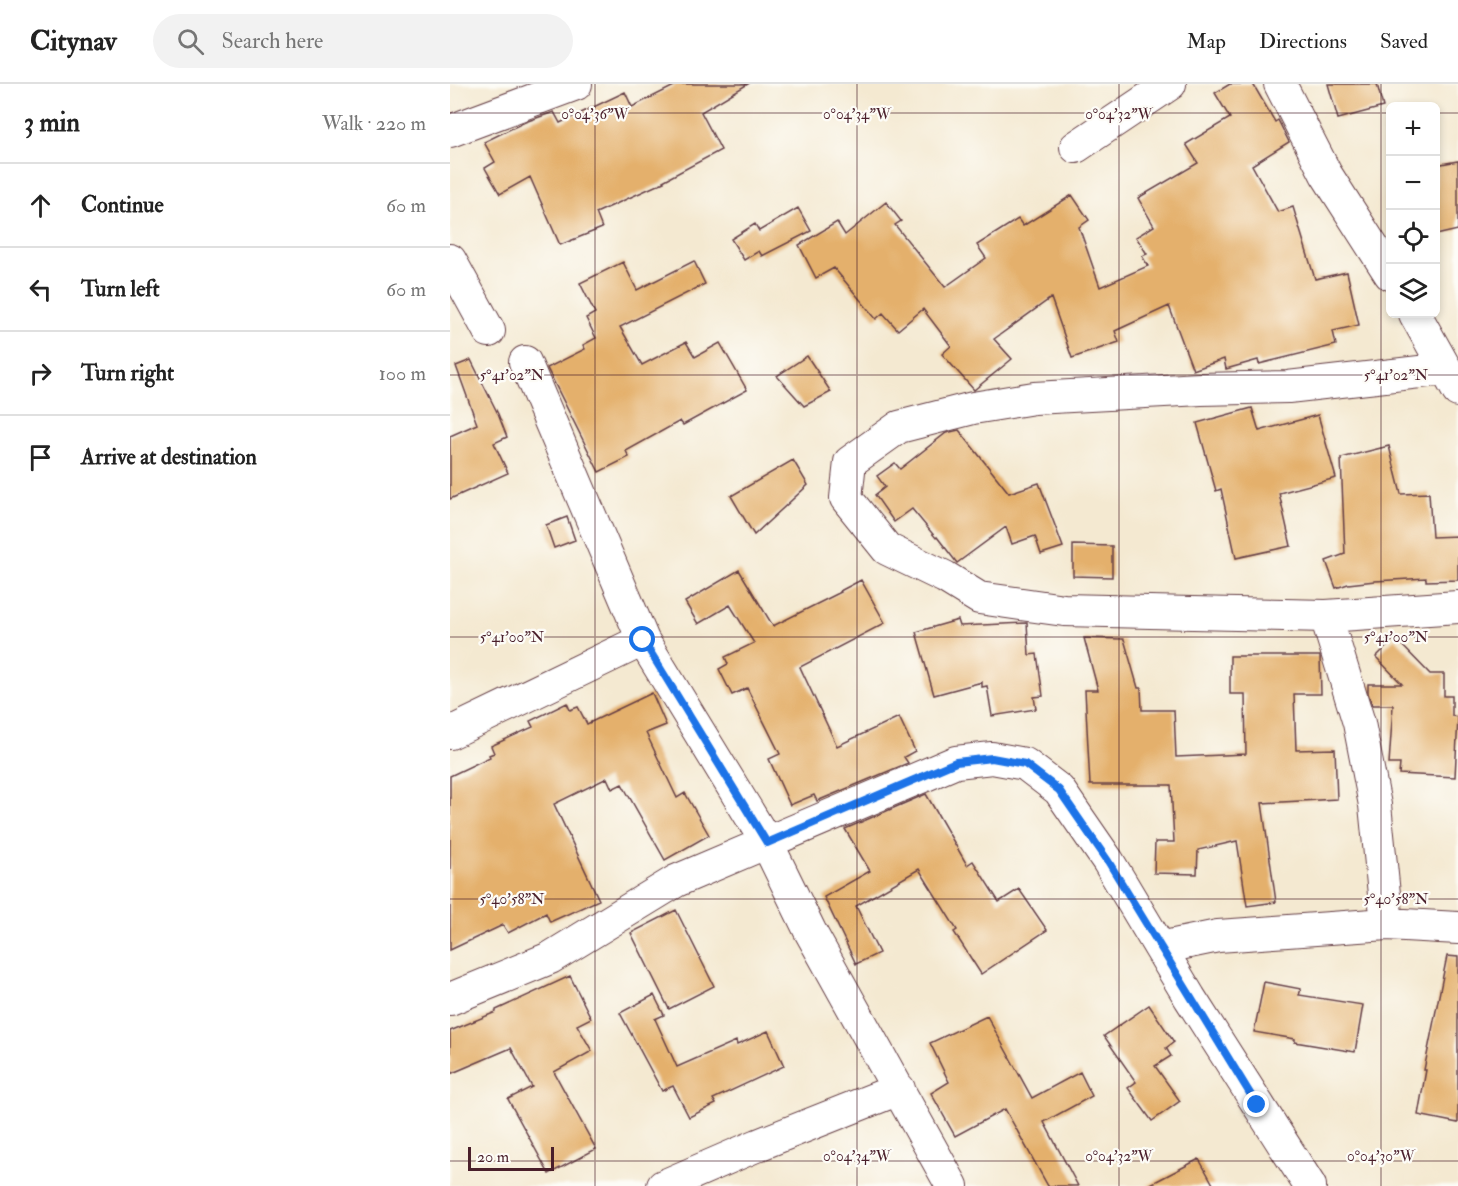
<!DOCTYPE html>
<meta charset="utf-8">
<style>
:root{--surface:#fff;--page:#f2f2f2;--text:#222;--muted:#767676;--line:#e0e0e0}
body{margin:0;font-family:"IM FELL Double Pica",serif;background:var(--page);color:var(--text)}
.controls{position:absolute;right:18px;top:18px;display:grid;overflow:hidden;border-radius:9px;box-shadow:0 3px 9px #0003}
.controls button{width:54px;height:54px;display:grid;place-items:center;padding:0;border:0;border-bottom:2px solid var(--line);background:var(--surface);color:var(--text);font:30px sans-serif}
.scale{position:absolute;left:18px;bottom:15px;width:86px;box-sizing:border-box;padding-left:6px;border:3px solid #4a1f2b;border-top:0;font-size:16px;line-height:21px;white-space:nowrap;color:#4a1f2b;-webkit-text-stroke:4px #fdfcf7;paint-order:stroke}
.stop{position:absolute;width:18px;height:18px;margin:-14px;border:4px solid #1a73e8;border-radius:50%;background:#fff}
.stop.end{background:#1a73e8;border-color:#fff;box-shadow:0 2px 6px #0008}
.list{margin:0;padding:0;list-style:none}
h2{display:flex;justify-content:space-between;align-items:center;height:78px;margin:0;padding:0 24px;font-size:26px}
h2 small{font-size:20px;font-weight:400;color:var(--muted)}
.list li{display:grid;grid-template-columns:39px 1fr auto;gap:18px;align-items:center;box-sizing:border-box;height:84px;padding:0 24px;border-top:2px solid var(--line)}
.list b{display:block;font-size:22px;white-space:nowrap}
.list em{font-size:20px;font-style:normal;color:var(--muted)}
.icon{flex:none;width:33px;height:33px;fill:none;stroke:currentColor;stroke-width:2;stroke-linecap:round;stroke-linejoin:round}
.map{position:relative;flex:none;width:1008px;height:1102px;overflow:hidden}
header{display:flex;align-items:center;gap:36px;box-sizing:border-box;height:84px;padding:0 30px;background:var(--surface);border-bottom:2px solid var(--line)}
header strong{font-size:28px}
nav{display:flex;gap:33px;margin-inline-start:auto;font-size:21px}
.search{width:420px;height:54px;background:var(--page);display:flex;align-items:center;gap:15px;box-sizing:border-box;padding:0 21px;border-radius:33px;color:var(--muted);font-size:22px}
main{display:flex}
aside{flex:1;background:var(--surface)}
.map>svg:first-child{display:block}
.building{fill:#e4b06c}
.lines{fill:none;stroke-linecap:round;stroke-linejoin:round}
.minor-casing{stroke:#643d44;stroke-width:34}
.minor{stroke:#fff;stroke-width:32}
.route{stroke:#1a73e8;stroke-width:8}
.ticks{fill:none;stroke:#4a1f2b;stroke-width:1.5;stroke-opacity:0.45}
.ticks-label{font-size:15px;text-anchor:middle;fill:#4a1f2b;stroke:#fdfcf7;stroke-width:4.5;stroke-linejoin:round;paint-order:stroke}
</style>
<header>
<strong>Citynav</strong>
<div class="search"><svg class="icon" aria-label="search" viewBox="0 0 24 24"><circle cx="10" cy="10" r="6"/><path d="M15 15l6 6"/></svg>Search here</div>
<nav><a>Map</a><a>Directions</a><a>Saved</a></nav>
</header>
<main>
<aside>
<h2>3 min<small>Walk · 220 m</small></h2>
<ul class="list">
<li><svg class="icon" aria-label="ahead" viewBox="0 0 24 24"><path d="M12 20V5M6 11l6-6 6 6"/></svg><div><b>Continue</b></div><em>60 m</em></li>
<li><svg class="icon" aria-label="left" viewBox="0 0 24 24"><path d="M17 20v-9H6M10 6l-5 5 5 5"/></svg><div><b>Turn left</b></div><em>60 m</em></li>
<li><svg class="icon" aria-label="right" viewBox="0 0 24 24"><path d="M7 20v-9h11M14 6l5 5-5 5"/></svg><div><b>Turn right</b></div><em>100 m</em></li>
<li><svg class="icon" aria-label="arrive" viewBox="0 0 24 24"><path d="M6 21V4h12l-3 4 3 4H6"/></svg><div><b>Arrive at destination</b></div></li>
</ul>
</aside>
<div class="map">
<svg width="1008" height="1102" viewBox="0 0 1008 1102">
<rect width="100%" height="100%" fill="#fdfcf7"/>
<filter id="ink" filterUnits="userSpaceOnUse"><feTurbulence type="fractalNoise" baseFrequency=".0167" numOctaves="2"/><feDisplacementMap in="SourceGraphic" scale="12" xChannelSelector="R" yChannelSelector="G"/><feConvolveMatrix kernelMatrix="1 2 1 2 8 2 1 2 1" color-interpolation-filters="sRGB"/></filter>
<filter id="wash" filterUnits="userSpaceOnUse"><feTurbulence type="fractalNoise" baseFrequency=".008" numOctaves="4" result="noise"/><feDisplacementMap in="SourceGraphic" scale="24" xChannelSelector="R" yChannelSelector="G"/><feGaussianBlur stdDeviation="1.35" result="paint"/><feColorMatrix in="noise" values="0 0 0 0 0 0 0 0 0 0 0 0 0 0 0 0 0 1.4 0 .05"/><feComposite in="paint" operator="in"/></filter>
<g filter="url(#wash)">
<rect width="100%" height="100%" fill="#f4e9d1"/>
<g id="blocks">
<path class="building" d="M228 0H298L251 28 271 66 213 97 214 98 146 129 152 144 110 161 80 93 50 110 35 84 45 78 34 58 75 38 104 28 110 39 175 8 182 23Z
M780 0H803L825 38 828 36 839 58 802 81 828 128 843 123 865 195 897 188 909 241 883 247 886 261 809 280 808 276 776 285 774 275 743 286 719 222 665 247 669 258 622 274 601 214 544 255 562 275 524 306 492 270 501 262 473 225 448 246 433 229 426 235 384 184 366 194 349 161 387 138 395 151 436 118 451 137 445 141 495 203 536 174 527 161 568 135 573 142 622 111 639 136 629 143 650 203 698 182 692 172 697 170 686 153 704 142 688 114 748 79 736 60 780 34 765 9Z
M878 0H927L933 23 888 35Z
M1008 77V146L986 151V81Z
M348 124 361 147 312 172 309 167 294 176 281 155 305 140 309 147Z
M244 177 255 200 170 243 192 281 236 258 245 273 270 259 297 306 233 341 230 337 176 367 179 373 149 388 97 284 135 265 133 261 146 254 136 234 145 229 130 199 173 178 187 206Z
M357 272 381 308 354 322 327 292Z
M21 276 48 330 57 353 44 359 58 389 0 415V352L27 340 6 282Z
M802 324 809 347 868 331 886 394 829 409 841 462 786 474 771 405 766 407 747 339Z
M509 346 559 409 589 399 613 463 591 470 585 452 562 460 556 443 507 479 487 453 486 454 462 425 444 438 425 411 435 403 427 392 445 379 450 385 496 349Z
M939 362 951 410 979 409 982 453 1008 452V496L976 497V494L925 497 898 500 886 504 876 477 895 470 891 374Z
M343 376 358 401 304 451 281 412Z
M117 433 125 456 104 464 96 441Z
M623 461 662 462V493L623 492Z
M289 486 323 542 391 508 390 507 411 496 435 539 350 583 387 662 449 633 465 667 454 673 458 679 367 717 364 711 340 721 319 675 330 670 297 604 282 611 269 585 278 580 275 573 304 559 280 521 248 540 235 518Z
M508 536 510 542 577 539 579 571 587 570 593 612 584 613 586 625 542 632 537 602 532 603V598L484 611 466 548Z
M634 554 674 555 688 604H691L692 626H724L726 673 796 670 795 610H780V572H870L871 610H844L846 666 885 665 887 715 812 719 826 818 797 822 787 757 748 766 747 790 704 789 705 758H724L721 701H640L635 606H648Z
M945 554 980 590H994V612H1002V632L1008 633 1005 693 949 690 950 680H939L943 621H922L918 609V600H952L926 573Z
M202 609 216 641 196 649 227 714 235 709 259 751 215 776 172 700 162 705 157 694 104 720 149 816 100 838 96 829 58 849 53 841 0 866V692L40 673 39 671 44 669 41 662 83 643 80 637 117 619 120 626 128 623 137 640Z
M476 710 517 781 523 777 549 818 569 805 597 846 531 890 504 848 507 846 469 785 406 822 429 869 406 880 374 813 420 787 395 745Z
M226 826 264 902 219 925 181 849Z
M997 872 1008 873V1039L968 1031 976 986H974Z
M120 892 141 934 127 941 142 967 104 988 146 1065 99 1090 58 1015 82 1003 61 964 0 990V947L46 928V926Z
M814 898 851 905 849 911 913 921 905 968 845 958V955L804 948Z
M204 911 214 931 205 935 227 983 286 957 287 961 318 947 334 982 263 1015 266 1020 239 1033 223 1002 212 1007 170 929Z
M699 921 724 958 716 964 721 972 705 982 730 1017 702 1037 678 1004 686 998 654 952Z
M537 932 582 1014 630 988 642 1012 594 1038 628 1102H598L555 1025 505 1052 481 1009 499 998 480 959Z
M749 1075 764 1102H697Z"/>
</g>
</g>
<g filter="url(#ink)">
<use href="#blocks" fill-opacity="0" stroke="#643d44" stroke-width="1.5"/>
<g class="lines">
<defs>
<path id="minor" d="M830 0 876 90 940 190
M0 47 126 0
M626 63 720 0
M0 176 39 247
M965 230 1008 307
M75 278 193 556 317 759 360 847 502 1102
M996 285 838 303 751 305 584 314 523 324 449 343 400 378 396 414 437 465 495 493 529 514 614 526 876 532 1008 523
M876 532 909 639 925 721 937 840
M0 649 193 556
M710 864 768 852 937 840 1008 844
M0 915 100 874 226 797 506 678 542 674 575 680 609 706 658 777 740 914 860 1102
M213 1102 308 1061 449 1005"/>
</defs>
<use href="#minor" class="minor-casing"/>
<use href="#minor" class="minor"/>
</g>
</g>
<g class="lines" filter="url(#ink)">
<path class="route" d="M193 556 317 759 506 678 542 674 575 680 609 706 658 777 807 1021"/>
</g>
<path class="ticks" d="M145 0V1102M407 0V1102M669 0V1102M931 0V1102M0 29H940M986 29H1008M0 291H1008M0 553H1008M0 815H1008M0 1077H1008"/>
<g class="ticks-label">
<text x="145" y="35">0°04'36"W</text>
<text x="407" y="35">0°04'34"W</text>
<text x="669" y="35">0°04'32"W</text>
<text x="62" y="296">5°41'02"N</text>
<text x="946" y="296">5°41'02"N</text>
<text x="62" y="558">5°41'00"N</text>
<text x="946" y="558">5°41'00"N</text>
<text x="62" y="820">5°40'58"N</text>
<text x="946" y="820">5°40'58"N</text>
<text x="407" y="1077">0°04'34"W</text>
<text x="669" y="1077">0°04'32"W</text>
<text x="931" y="1077">0°04'30"W</text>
</g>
</svg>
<div class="controls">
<button>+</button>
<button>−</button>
<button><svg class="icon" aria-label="locate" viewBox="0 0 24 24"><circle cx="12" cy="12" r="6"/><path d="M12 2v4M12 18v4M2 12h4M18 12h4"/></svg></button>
<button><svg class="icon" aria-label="layers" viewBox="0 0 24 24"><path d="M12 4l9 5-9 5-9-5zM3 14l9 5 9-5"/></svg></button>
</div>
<div class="scale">20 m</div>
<div class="stop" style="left:193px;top:556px"></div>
<div class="stop end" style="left:807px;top:1021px"></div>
</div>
</main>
